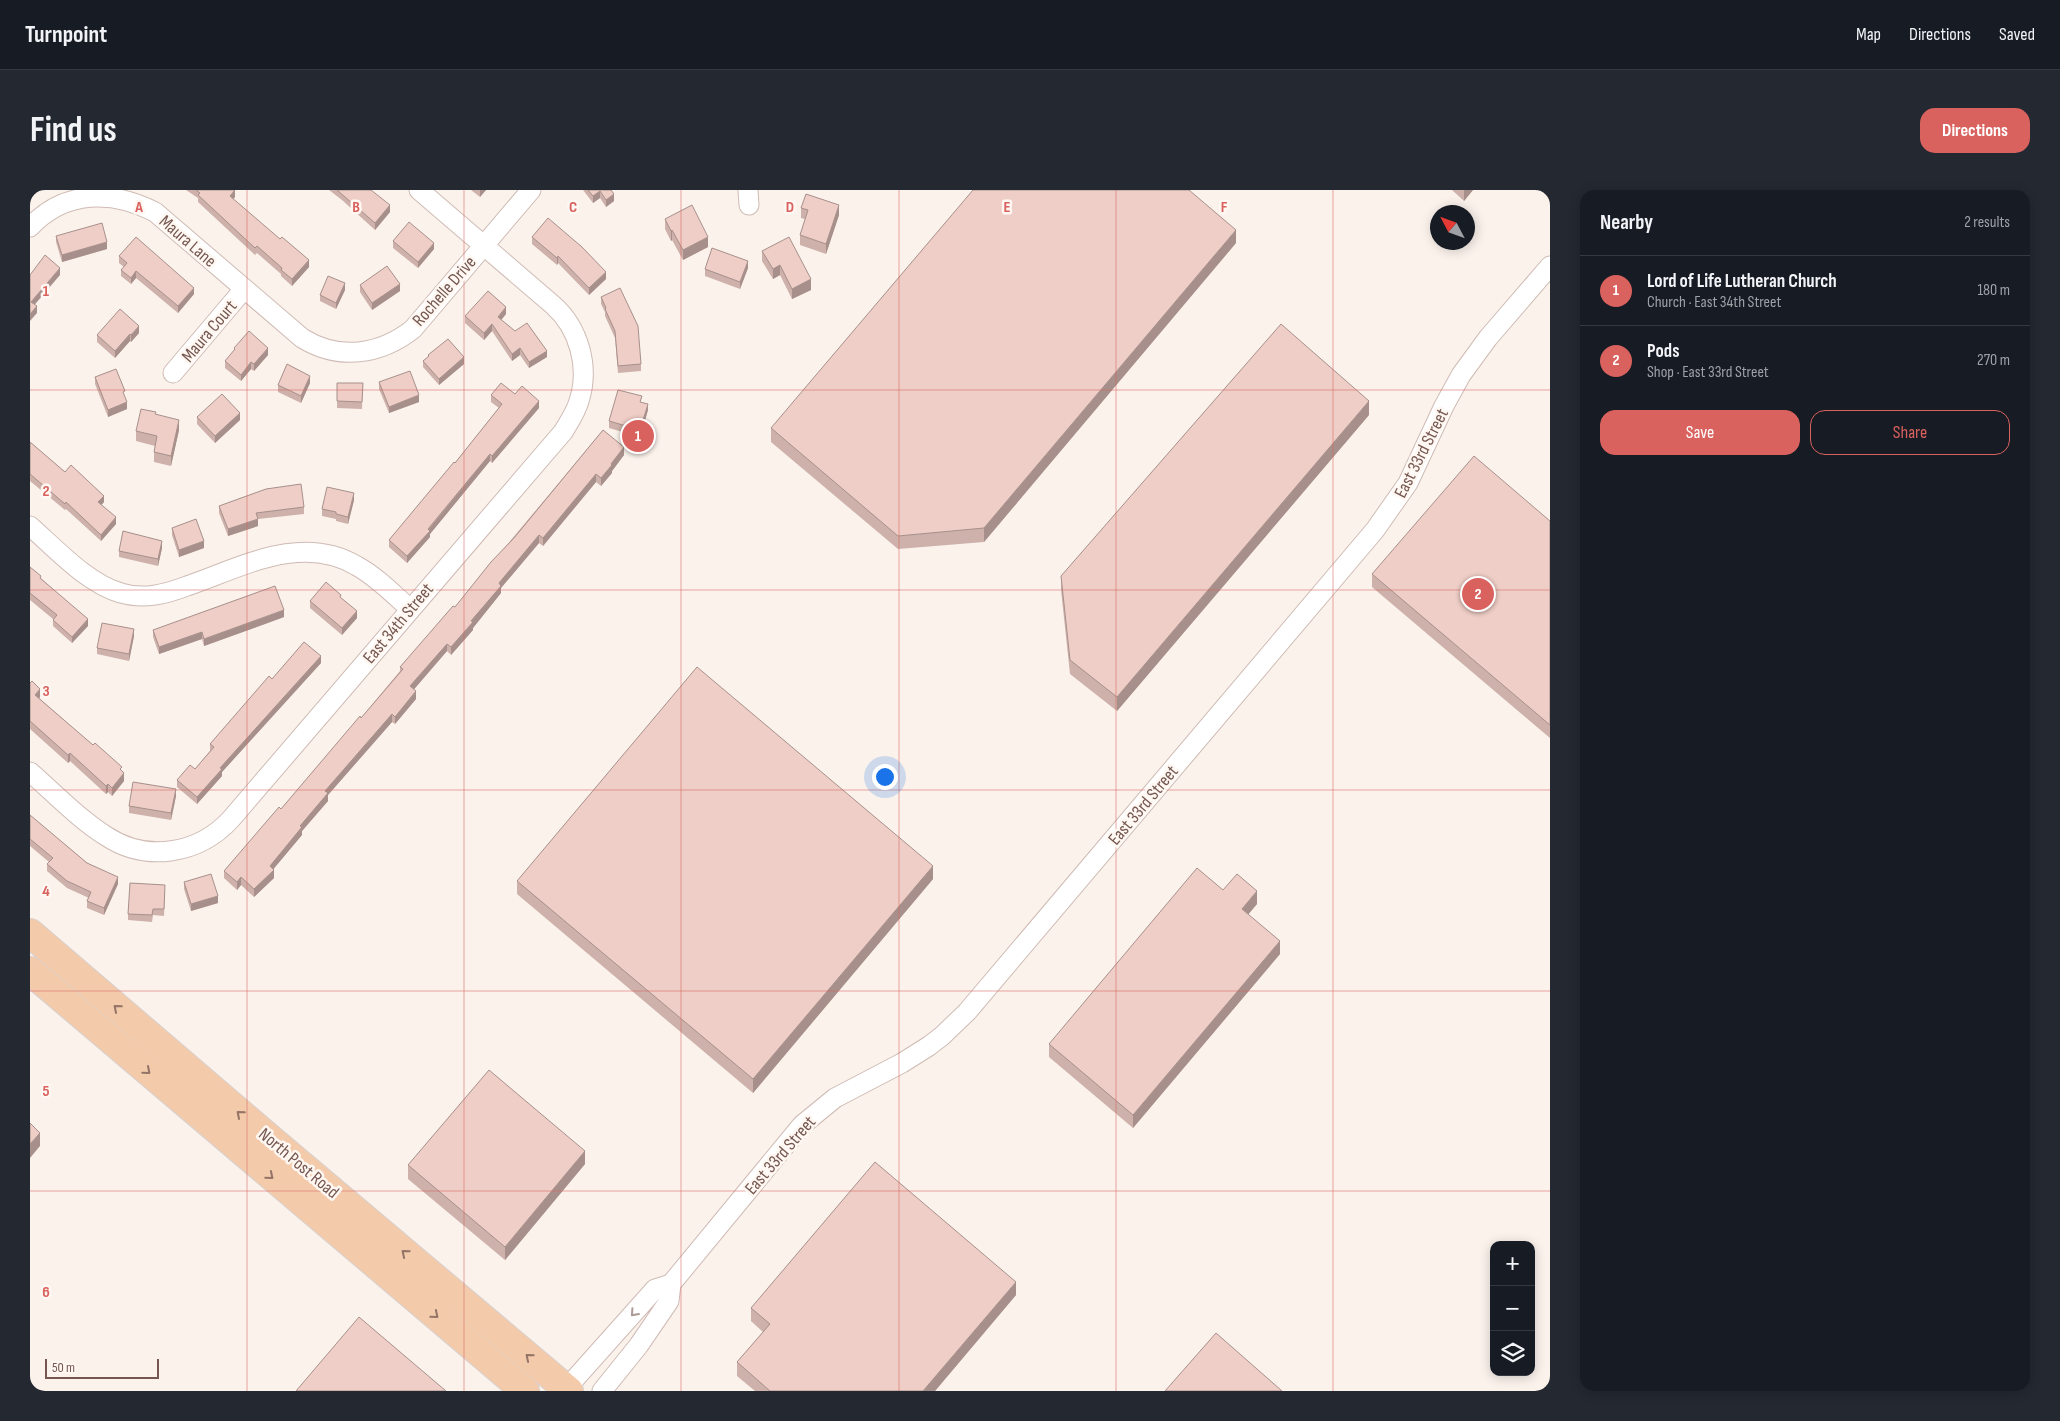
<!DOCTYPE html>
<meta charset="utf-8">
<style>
:root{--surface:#171b24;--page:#242831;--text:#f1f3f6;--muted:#9ea1a6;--line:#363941;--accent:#d9625e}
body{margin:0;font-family:"Sofia Sans Condensed",sans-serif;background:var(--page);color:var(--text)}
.controls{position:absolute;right:15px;bottom:15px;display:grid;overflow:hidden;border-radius:10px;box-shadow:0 2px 12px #0003}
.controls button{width:45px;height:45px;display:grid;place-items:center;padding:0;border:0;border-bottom:1px solid var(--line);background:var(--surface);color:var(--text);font:25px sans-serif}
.compass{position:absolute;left:1400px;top:15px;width:45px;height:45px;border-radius:50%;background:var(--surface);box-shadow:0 2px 12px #0003;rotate:311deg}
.scale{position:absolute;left:15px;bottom:12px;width:114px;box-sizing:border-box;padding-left:5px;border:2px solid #755750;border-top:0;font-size:14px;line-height:18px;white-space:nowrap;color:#755750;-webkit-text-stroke:4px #fef7f2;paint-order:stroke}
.you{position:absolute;left:854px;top:586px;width:18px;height:18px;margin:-12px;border:4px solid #fff;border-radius:50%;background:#1a73e8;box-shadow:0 0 0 8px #1a73e833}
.badge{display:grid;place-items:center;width:32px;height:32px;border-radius:50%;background:var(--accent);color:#fff;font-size:16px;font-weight:700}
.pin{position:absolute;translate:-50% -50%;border:2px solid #fff;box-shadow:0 1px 5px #0006}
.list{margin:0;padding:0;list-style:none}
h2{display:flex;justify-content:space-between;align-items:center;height:65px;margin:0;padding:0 20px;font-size:21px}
h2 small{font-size:16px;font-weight:400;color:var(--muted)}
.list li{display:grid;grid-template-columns:32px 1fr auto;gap:15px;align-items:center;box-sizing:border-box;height:70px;padding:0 20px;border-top:1px solid var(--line)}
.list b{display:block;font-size:19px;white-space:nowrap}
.list p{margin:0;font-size:16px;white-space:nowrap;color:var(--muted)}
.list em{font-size:16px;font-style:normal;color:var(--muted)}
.actions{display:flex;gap:10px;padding:15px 20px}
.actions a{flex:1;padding:11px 0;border:1px solid var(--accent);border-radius:15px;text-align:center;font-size:18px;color:var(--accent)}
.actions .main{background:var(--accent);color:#fff}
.icon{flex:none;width:28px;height:28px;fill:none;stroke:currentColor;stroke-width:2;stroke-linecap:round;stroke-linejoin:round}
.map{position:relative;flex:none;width:1520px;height:1201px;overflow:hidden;border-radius:15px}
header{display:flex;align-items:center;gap:30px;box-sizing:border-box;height:70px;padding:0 25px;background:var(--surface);border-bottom:1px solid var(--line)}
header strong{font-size:24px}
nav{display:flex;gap:28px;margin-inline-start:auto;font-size:18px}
.intro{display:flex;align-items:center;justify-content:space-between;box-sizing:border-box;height:120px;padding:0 30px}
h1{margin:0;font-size:35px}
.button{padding:12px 22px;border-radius:15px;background:var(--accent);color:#fff;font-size:18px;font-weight:700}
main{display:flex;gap:30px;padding:0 30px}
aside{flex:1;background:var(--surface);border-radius:15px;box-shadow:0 2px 12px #0003}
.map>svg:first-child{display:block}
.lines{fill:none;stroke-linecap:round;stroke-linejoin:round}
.street-casing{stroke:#cfbbb4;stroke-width:21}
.primary-casing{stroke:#d8d0ce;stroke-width:30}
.street{stroke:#fff;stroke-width:19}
.primary{stroke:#f3cbab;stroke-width:28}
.wall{fill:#cdb1aa}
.shaded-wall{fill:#a7908b}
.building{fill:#eecec6;stroke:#a7908b}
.oneway{stroke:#947467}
.oneway2{stroke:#ac9a96}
.grid{fill:none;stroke:#d9625e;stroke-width:1;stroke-opacity:0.55}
.labels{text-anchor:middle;stroke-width:5;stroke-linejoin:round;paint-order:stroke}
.street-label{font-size:18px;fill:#755750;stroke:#fef7f2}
.grid-label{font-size:16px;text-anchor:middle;font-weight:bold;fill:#d9625e;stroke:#fef7f2;stroke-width:5;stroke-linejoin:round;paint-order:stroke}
</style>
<header>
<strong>Turnpoint</strong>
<nav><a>Map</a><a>Directions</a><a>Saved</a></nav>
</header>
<div class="intro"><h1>Find us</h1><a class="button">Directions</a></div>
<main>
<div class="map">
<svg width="1520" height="1201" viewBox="0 0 1520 1201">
<rect width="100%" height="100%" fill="#fbf2ec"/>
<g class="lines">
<defs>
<path id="street" d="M718 0 719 15
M0 37C35 0 82 0 125 22L272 148C309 171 350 165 383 139L501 0
M143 183 214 99
M0 336C26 359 58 394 91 403 114 410 136 404 157 396 212 377 272 343 327 376 347 387 363 404 380 419
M0 582C25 604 49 629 76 646 117 673 169 664 201 629L533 242C539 232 546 222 549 211 560 177 549 138 523 115L389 0
M534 1201 625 1099 641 1094 772 935 805 908 872 873 899 856 912 846 937 822 1345 340 1378 293 1414 216 1431 185 1458 148 1520 76
M572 1201 609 1155 639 1111 641 1094"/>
<path id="primary" d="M0 743 245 953 539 1201
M0 781 495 1201"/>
</defs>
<use href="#street" class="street-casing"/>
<use href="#primary" class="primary-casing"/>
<use href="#street" class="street"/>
<use href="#primary" class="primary"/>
</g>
<path class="wall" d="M156 0H205V7L203 9 279 77 262 96 251 86V84L227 63 225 65 168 12V8Z
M299 0H341L360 22 345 40 312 10Z
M441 0H456L450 7Z
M553 0H581L584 11 576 17 570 8 563 13Z
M1422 0H1443L1434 11Z
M771 18 809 25 796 64 770 55V45L775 29 771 28Z
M635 29 678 57 653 70 642 50 641 51 635 39Z
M26 46 77 59 32 72 26 52Z
M502 47 576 89 559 105 528 73 527 75 502 54Z
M363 51 404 59 388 78 363 58Z
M1206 53 954 352 868 359 741 252V238Z
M732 61 781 100 762 109 750 85 743 89 732 71Z
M89 66 164 104 148 123 106 88 101 94 91 86V80L94 77 89 73Z
M718 78 710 99 675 86V79Z
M330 95 370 101 342 120 330 102Z
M315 100 306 119 290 111V105Z
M571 107 611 174V181L588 183 585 148 575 126V122L571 114Z
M476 124 471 130 517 167 499 178 490 165 482 171 462 141 454 150 435 133V126Z
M109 143 101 152 100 151 85 168 67 152V145Z
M204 158 238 165 224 181 221 179 211 191 195 178V171L204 161Z
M398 165 434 174 409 195 393 177V171L398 167Z
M65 187 97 219 78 227 65 194Z
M349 192 389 212 359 223 349 199Z
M280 193 271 213 248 202V195Z
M307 193H333L332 219 307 218Z
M485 204 509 218 462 273 460 271 400 344V347L377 373 359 357V350L425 273 469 218 461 212V205Z
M618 220 610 247 579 238V231Z
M126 224 149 240 141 276 124 272V262L125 256 106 251V241Z
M1339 225 1087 521 1040 484 1031 400V386Z
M167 227 210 230 185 253 167 234Z
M573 240 594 265 582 281V283L571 296 566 292 513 356 509 353 471 398V403L443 438V440L421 465 417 461 384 499 386 509 365 534 362 532 298 605V611L272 641V645L243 679 244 688 224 707 211 695 207 700 194 688V681L251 619 331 528 370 481V477L425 417Z
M0 252 35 282 74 312 71 315 86 334 71 351 36 319 35 320 0 291Z
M324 310 318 334 306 331V329L292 326V319Z
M189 316 274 317V324L228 329V336L198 346 189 323Z
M1520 331V548L1342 397V384Z
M142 338 174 358 149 367 142 345Z
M132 358 128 376 89 367V361Z
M0 377 58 436 42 453 23 436V429L0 410Z
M311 408 327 428 312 445 280 418V411Z
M254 427 174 456 172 449 129 464 123 447V440Z
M104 446 99 471 67 464V458Z
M291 473 192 582V586L167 614 147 597V590L165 579 180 561V554L242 489Z
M0 493 10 507 9 508 92 581 94 591 82 606 78 602 76 604 40 571 38 573 0 539Z
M146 606 141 630 99 623V616Z
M0 625 57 673 88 694 74 725 57 718V711L59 708 37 698 17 681V674L19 672 0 656Z
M903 689 723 903 487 704V691Z
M154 692 188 713 161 721 154 699Z
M1193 700 1227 714 1218 724 1250 764 1103 938 1019 867V854Z
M135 702 134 726 123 725 122 732 98 730V724Z
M555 974 475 1070 378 989V975Z
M986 1105 905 1201H725L707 1186V1172L733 1142 721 1131V1118Z"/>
<path class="shaded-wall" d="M205 0V7L200 13V6Z
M450 0H456L450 7Z
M1434 0H1443L1434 11Z
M570 1V8L563 13V6Z
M584 4V11L576 17V10Z
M360 15V22L345 40V33Z
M809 15V25L796 64V54Z
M642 40V50L641 51V41Z
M1206 40V53L954 352V338Z
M678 47V57L653 70V60Z
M77 52V59L32 72V65Z
M404 53V59L388 78V72Z
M528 66V73L527 75V68Z
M279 70V77L262 96V89Z
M718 71V78L710 99V92Z
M750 75V85L743 89V79Z
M30 78V85L1 119V112Z
M106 81V88L101 94V88Z
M576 82V89L559 105V98Z
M781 89V100L762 109V99Z
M315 93V100L306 119V113Z
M370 94V101L342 120V113Z
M164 98V104L148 123V116Z
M7 116V123L0 131V124Z
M476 117V124L468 134V127Z
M462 134V141L454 150V143Z
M109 136V143L101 152V145Z
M100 144V151L85 168V161Z
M238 158V165L224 181V174Z
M490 158V165L482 171V164Z
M517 161V167L499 178V172Z
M434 167V174L409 195V189Z
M221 172V179L211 191V185Z
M280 186V193L271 213V206Z
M389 205V212L359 223V217Z
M509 211V218L462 273V266Z
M1339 211V225L1087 521V507Z
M97 212V219L78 227V220Z
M618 214V220L610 247V240Z
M210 223V230L185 253V246Z
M149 230V240L141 276V266Z
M594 257V265L582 281V283L571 296V288L581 274Z
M460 264V271L400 344V347L377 373V366Z
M566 284V292L513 356V348Z
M324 303V310L318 334V327Z
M74 306V312L68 319V312Z
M86 327V334L71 351V345Z
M228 329V336L198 346V339Z
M509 345V353L471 398V403L443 438V440L421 465V457L441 431 469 393Z
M132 351V358L128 376V369Z
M174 351V358L149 367V360Z
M254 420V427L174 456V449Z
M327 421V428L312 445V438Z
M58 429V436L42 453V447Z
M104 439V446L99 471V464Z
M172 442V449L129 464V457Z
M417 454V461L380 504V496Z
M291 466V473L192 582V586L167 614V607L190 578Z
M10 499V507L5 513V505Z
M386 501V509L365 534V527Z
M362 524V532L298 605V611L272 641V645L241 682 244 680V688L224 707V699L240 676 270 636 295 601Z
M40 563V571L38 573V565Z
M94 583V591L82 606V598Z
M78 594V602L76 604V596Z
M146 599V606L141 630V623Z
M903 676V689L723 903V889Z
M88 687V694L74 725V718Z
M211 687V695L207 700V692Z
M1227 701V714L1212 732V719Z
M188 706V713L161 721V714Z
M1250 751V764L1103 938V925Z
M10 943V956L0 968V954Z
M555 961V974L475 1070V1057Z
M986 1092V1105L905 1201H893Z"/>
<path class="building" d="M166 0H205L200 6 250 49 252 47 279 70 262 89 251 80 252 78 227 56 225 58 168 5 170 3Z
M307 0H341L360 15 345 33Z
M558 0H581L584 4 576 10 570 1 563 6Z
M943 0H1159L1206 40 954 338 868 346 741 238Z
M776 4 809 15 796 54 770 45 778 20 771 18Z
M662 15 678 47 653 60 642 40 641 41 635 29Z
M518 28 552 57 576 82 559 98 528 66 527 68 502 47Z
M379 32 404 53 388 72 363 51Z
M72 33 77 52 32 65 26 46Z
M106 47 164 98 148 116 106 81 101 88 91 80 97 73 89 66Z
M759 47 781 89 762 99 750 75 743 79 732 61Z
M682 58 718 71 710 92 675 79Z
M15 65 30 78 1 112 7 116 0 124V85Z
M357 76 370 94 342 113 330 95Z
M298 86 315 93 306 113 290 105Z
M590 98 608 136 611 174 588 176 585 141 575 119 576 118 571 107Z
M458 101 476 117 468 127 485 141 497 133 517 161 499 172 490 158 482 164 462 134 454 143 435 126Z
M90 119 109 136 101 145 100 144 85 161 67 145Z
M1251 134 1339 211 1087 507 1040 470 1031 386Z
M219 141 238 158 224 174 221 172 211 185 195 171 205 159 204 158Z
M418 149 434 167 409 189 393 171 399 166 398 165Z
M257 174 280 186 271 206 248 195Z
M86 179 95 201 93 202 97 212 78 220 65 187Z
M380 181 389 205 359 217 349 192Z
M307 193H333L332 212 307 211Z
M471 193 485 204 492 196 509 211 462 266 460 264 398 339 400 341 377 366 359 350 424 272 425 273 472 214 461 205Z
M588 200 612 206 610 212 618 214 610 240 579 231Z
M192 204 210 223 185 246 167 227Z
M111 219 126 222 125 224 149 230 141 266 124 262 127 246 106 241Z
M573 240 594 257 581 274 582 275 571 288 566 284 513 348 509 345 469 393 471 396 441 431 443 432 421 457 417 454 380 496 386 501 365 527 362 524 295 601 298 603 270 636 272 637 240 676 244 680 224 699 211 687 207 692 194 681 249 617 251 619 330 526 331 528 373 479 370 477 423 416 425 417 461 372 484 348Z
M0 252 35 282 41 275 74 306 68 312 86 327 71 345 36 312 35 314 0 284Z
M1444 266 1520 331V535L1342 384Z
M271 294 274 317 226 323 228 329 198 339 189 316 236 299Z
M297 297 324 303 318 327 306 324V322L292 319Z
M166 329 174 351 149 360 142 338Z
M93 341 132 351 128 369 89 361Z
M0 377 11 386 10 388 58 429 42 447 23 430 27 425 0 403Z
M296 392 311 405 310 407 327 421 312 438 280 411Z
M245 396 254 420 174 449 172 442 129 457 123 440Z
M72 433 104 439 99 464 67 458Z
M274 452 291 466 190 578 192 579 167 607 147 590 160 575 165 579 184 557 180 554 239 486 242 489Z
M667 477 903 676 723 889 487 691Z
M2 491 10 499 5 505 63 555 65 553 92 577 90 579 94 583 82 598 78 594 76 596 40 563 38 565 0 531V493Z
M103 592 146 599 141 623 99 616Z
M0 625 57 673 88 687 74 718 57 711 61 702 37 691 17 674 23 668 0 649Z
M1167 678 1193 700 1207 684 1227 701 1212 719 1250 751 1103 925 1019 854Z
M181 684 188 706 161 714 154 692Z
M100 693 135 695 134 719H123L122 725 98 724Z
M459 880 555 961 475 1057 378 975Z
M0 933 10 943 0 954Z
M845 972 986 1092 893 1201H740L707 1172 740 1134 721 1118Z
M329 1127 416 1201H266Z
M1186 1143 1252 1201H1135Z"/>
<defs><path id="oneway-chevron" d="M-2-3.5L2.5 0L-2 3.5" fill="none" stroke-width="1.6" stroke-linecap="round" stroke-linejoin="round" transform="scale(1.25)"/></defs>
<g class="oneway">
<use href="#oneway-chevron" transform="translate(87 818) rotate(-139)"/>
<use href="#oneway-chevron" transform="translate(117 881) rotate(41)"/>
<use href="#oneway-chevron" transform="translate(210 924) rotate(-139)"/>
<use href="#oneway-chevron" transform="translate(240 986) rotate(40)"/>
<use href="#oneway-chevron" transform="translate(375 1063) rotate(-140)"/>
<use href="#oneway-chevron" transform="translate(405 1125) rotate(40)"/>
<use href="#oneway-chevron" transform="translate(499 1167) rotate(-140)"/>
</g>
<use class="oneway2" href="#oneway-chevron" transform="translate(604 1123) rotate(132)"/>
<path class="grid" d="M217 0V1201M434 0V1201M651 0V1201M869 0V1201M1086 0V1201M1303 0V1201M0 200H1520M0 400H1520M0 600H1520M0 801H1520M0 1001H1520"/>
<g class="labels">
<g class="street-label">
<text transform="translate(158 51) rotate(41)" y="6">Maura Lane</text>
<text transform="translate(414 101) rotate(-49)" y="6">Rochelle Drive</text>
<text transform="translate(179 141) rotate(-50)" y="6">Maura Court</text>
<text transform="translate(1391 263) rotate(-63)" y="6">East 33rd Street</text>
<text transform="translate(368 433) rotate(-50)" y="6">East 34th Street</text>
<text transform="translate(1113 615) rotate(-50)" y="6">East 33rd Street</text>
<text transform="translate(750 965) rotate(-49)" y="6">East 33rd Street</text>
<text transform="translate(269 973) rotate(40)" y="6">North Post Road</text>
</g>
</g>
<g class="grid-label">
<text x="109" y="22">A</text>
<text x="326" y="22">B</text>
<text x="543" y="22">C</text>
<text x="760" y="22">D</text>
<text x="977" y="22">E</text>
<text x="1194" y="22">F</text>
<text x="16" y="106">1</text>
<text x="16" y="306">2</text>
<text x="16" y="506">3</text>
<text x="16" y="706">4</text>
<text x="16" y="906">5</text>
<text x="16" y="1107">6</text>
</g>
</svg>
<div class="controls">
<button>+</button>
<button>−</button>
<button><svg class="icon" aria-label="layers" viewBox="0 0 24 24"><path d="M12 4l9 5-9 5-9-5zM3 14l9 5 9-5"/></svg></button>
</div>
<svg class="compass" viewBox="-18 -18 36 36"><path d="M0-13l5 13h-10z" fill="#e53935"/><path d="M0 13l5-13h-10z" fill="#9ea1a6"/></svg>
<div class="scale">50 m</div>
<div class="you"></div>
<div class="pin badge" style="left:608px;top:246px">1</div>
<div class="pin badge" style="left:1448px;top:404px">2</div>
</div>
<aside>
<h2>Nearby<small>2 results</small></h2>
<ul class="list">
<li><span class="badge">1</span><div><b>Lord of Life Lutheran Church</b><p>Church · East 34th Street</p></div><em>180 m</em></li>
<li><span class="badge">2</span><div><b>Pods</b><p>Shop · East 33rd Street</p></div><em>270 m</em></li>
</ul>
<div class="actions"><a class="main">Save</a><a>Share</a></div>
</aside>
</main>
